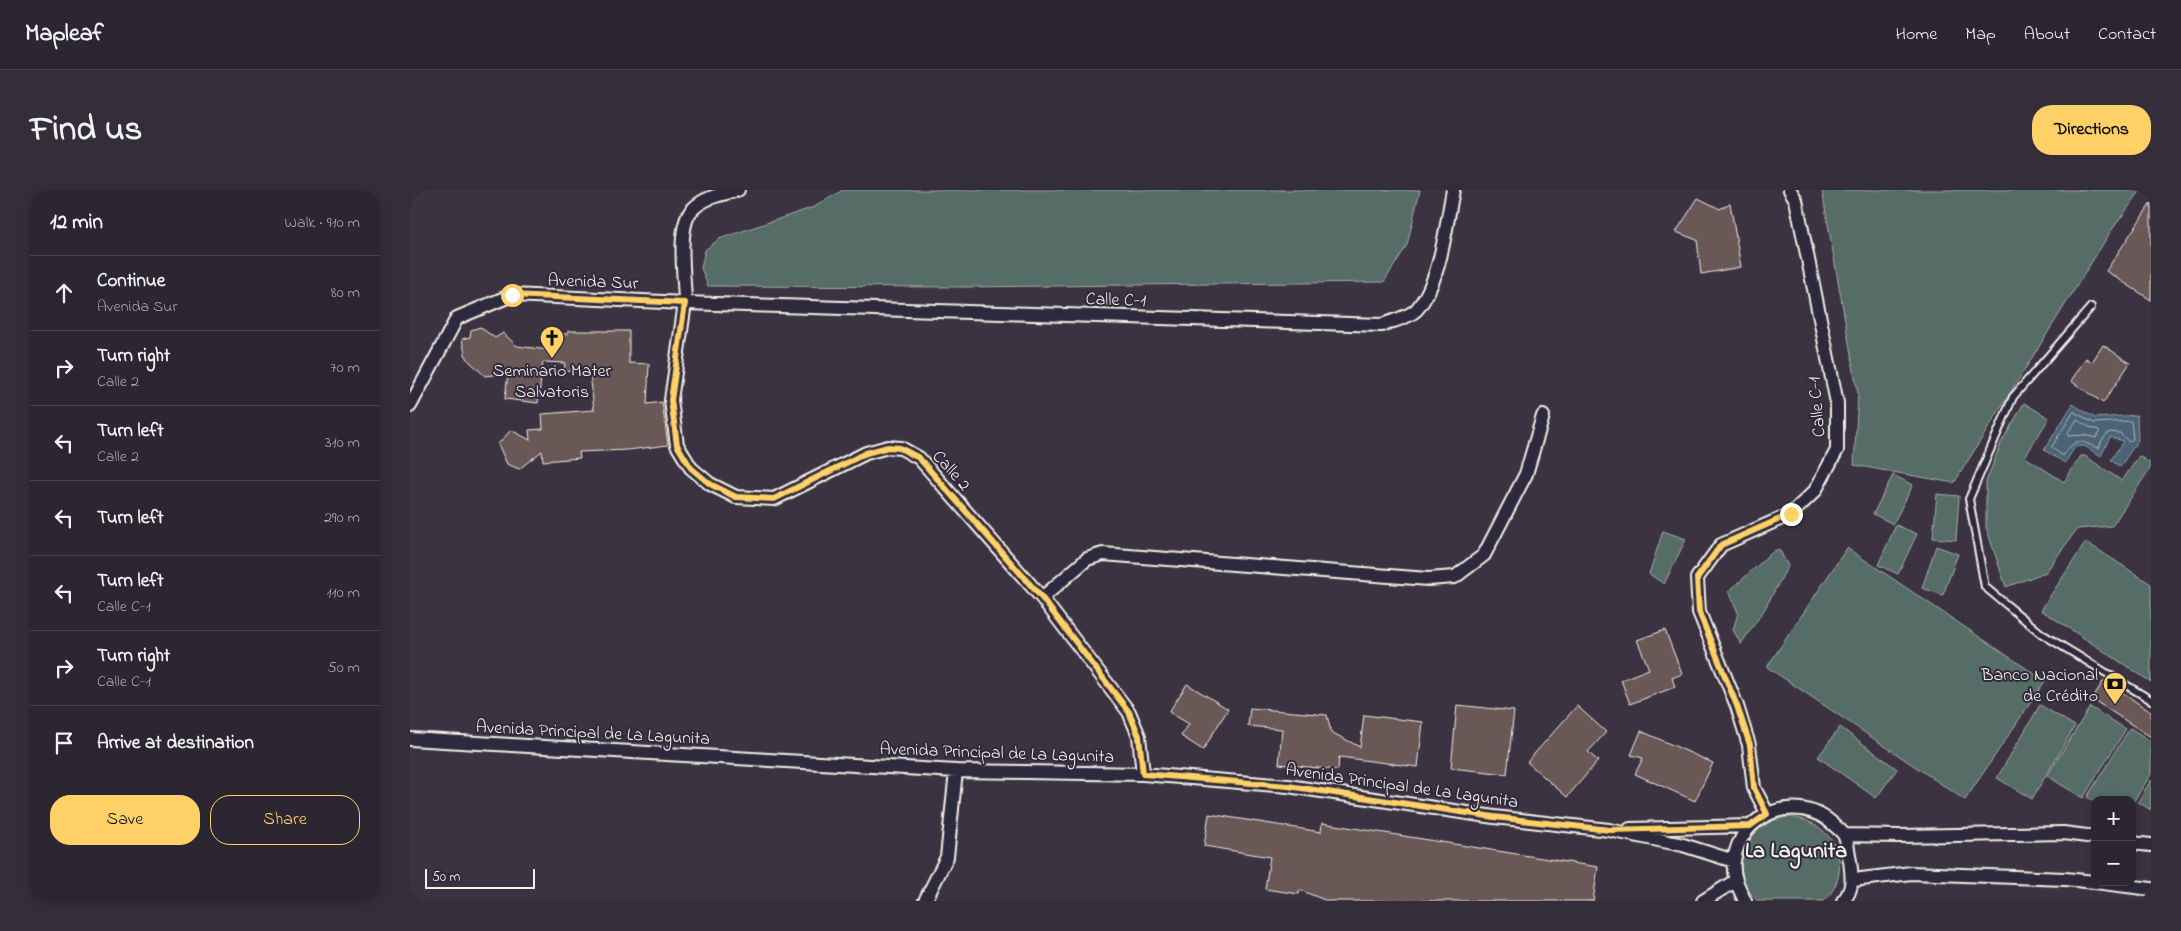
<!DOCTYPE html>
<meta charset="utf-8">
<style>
:root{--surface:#2c2632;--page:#342e3a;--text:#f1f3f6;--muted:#a6a5ac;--line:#48434d;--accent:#ffd166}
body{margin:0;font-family:"Indie Flower",sans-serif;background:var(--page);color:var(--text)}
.controls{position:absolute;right:15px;bottom:15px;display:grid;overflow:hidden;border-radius:10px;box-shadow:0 2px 8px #0003}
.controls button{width:45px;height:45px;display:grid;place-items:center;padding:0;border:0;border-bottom:1px solid var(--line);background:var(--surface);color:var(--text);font:25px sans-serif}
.scale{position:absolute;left:15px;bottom:12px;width:110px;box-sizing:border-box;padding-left:5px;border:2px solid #f4f1e8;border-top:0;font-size:14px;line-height:18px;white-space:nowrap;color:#f4f1e8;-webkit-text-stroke:4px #2f2a3d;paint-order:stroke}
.stop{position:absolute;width:15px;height:15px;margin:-11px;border:4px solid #ffd166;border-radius:50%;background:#fff}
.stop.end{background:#ffd166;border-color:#fff;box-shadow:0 1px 5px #0008}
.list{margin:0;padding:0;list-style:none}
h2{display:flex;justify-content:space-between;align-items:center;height:65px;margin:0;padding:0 20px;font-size:21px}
h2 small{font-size:16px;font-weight:400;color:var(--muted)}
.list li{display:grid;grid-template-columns:32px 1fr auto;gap:15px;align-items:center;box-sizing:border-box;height:75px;padding:0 20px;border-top:1px solid var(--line)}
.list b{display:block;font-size:19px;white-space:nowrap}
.list p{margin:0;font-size:16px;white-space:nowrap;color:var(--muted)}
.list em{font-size:16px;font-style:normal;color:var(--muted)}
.actions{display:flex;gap:10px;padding:15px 20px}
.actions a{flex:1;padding:11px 0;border:1px solid var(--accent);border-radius:20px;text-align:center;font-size:18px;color:var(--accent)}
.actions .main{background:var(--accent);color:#111}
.icon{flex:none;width:28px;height:28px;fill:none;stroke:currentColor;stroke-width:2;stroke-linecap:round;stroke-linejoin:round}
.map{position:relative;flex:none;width:1741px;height:711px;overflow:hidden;border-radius:20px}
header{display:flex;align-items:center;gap:30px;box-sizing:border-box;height:70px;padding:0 25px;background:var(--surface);border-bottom:1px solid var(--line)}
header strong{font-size:24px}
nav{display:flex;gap:28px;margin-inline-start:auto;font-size:18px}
.intro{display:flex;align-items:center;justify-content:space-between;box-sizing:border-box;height:120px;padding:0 30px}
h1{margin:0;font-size:35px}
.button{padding:12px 22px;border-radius:20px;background:var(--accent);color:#111;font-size:18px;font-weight:700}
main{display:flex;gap:30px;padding:0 30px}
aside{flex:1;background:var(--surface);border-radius:20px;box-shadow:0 2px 8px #0003}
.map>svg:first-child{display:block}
.green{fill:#576c66;stroke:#a6aea7}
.water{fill:#4c6476;stroke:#8f9ca4}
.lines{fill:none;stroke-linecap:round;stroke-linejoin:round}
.shore{stroke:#b1b9ba;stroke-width:1}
.building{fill:#695857;stroke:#f4f1e8}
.lane-casing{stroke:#f4f1e8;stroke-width:10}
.street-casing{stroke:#f4f1e8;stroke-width:16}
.lane{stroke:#2f2a3d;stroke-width:6}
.street{stroke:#2f2a3d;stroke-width:12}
.route{stroke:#ffd166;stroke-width:6}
.labels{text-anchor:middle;stroke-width:4;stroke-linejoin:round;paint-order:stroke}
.street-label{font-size:18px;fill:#f4f1e8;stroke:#2f2a3d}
.poi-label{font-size:18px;fill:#f4f1e8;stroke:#2f2a3d}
.district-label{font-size:22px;font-weight:bold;fill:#f4f1e8;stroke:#2f2a3d}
</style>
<header>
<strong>Mapleaf</strong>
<nav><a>Home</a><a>Map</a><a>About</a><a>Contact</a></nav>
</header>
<div class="intro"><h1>Find us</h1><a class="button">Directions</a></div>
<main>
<aside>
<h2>12 min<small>Walk · 910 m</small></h2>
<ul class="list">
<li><svg class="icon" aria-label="ahead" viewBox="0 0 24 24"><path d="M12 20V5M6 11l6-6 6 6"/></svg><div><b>Continue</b><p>Avenida Sur</p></div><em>80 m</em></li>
<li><svg class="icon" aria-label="right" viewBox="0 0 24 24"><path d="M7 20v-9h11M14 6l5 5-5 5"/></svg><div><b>Turn right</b><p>Calle 2</p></div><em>70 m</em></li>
<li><svg class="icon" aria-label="left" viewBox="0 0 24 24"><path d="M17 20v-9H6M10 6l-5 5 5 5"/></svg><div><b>Turn left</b><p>Calle 2</p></div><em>310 m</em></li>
<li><svg class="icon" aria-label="left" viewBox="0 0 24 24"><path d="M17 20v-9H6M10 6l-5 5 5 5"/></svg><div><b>Turn left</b></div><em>290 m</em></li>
<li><svg class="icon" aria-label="left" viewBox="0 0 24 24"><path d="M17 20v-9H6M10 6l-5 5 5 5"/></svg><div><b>Turn left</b><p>Calle C-1</p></div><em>110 m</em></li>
<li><svg class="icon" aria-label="right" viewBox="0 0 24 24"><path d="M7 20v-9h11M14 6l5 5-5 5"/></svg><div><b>Turn right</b><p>Calle C-1</p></div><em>50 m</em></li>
<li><svg class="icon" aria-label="arrive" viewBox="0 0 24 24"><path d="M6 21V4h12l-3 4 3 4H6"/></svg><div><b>Arrive at destination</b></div></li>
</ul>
<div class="actions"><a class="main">Save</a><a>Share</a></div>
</aside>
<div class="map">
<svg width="1741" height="711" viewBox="0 0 1741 711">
<rect width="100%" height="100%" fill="#3b3342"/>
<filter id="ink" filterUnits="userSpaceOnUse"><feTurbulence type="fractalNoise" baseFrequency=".02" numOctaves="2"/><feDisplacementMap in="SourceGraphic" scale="10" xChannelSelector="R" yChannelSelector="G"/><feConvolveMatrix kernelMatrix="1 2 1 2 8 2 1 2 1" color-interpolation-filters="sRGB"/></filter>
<g filter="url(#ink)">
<path class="green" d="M433 0H1010L997 55 974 92 555 97 298 96 291 78 295 60 309 49 404 17Z
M1412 0H1731L1701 41 1544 293 1444 275 1448 204Z
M1614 213 1639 228 1615 267 1654 292 1671 266H1675L1712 291 1729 266 1741 274V277L1702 336 1667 339 1636 382 1596 397 1576 337V292L1591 253Z
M1483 285 1503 295 1483 334 1463 324Z
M1527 304 1549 306 1546 350 1523 348Z
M1486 335 1507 344 1488 384 1468 375Z
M1253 341 1276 349 1254 394 1239 384Z
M1676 352 1741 394V492L1631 420Z
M1526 356 1548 364 1533 405 1512 398Z
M1437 358 1635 491 1555 610 1357 477Z
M1365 360 1370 361 1378 376 1354 420 1331 454 1323 440 1328 423 1319 401Z
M1630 515 1665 536 1622 609 1587 588Z
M1680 517 1716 539 1673 608 1637 586Z
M1430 537 1487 579 1466 608 1408 567Z
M1720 538 1741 551V584L1722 614V610H1685V612L1677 607Z
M1741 590V620L1728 612Z
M1377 627C1422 628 1448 677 1414 711H1348C1314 681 1336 633 1377 627Z"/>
<path class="water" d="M1663 214 1685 228 1727 225 1728 250 1710 277 1701 270 1713 251 1700 247 1691 266 1674 256 1665 257 1655 273 1634 260Z"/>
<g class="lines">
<path class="shore" d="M1664 222 1684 233 1721 231 1723 249 1719 252 1710 243 1699 242 1692 250 1689 258C1671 253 1668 244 1654 265H1651L1642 257Z
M1667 230 1681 238 1689 240V242L1686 248 1674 245 1658 246V243Z"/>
</g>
<path class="building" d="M1288 8 1310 19 1320 13 1331 77 1291 84 1287 50 1266 42Z
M1741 13V110L1696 81Z
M70 137 85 148 93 143 107 156 146 161V144H158V141H219V173L239 174 237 214 252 212 258 255 218 260 169 262 170 268 133 271 132 261 109 279 97 274 88 254 101 240 120 250 119 240 133 239 132 224 184 220 180 182 154 181 155 173 133 172 128 213 95 209 98 183 75 186 56 168 52 149 60 147 61 140Z
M1693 155 1720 173 1693 213 1661 191 1676 168 1682 172Z
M1255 440 1272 484 1262 488 1265 497 1220 514 1211 490 1239 479 1227 450Z
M1694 490 1741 522V547L1682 509Z
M777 494 818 519 793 560 771 546 779 534 759 522Z
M1047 515 1104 521 1097 584 1041 578Z
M1167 516 1196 542 1178 562 1188 571 1157 607 1117 572Z
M840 518 917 525 921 542 950 557 954 525 1013 532 1008 577 929 567 928 580 869 574 872 539 838 536Z
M1231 541 1303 573 1285 611 1225 584 1233 568 1221 565Z
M799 624 911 642 912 633 1188 677 1183 711H917L890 700 889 704 855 699 860 667 794 656Z"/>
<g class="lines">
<defs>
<path id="lane" d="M1681 117 1603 207 1559 309 1575 397 1632 444 1741 510"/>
<path id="street" d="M0 216 47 128 102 105 275 113C275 90 266 37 282 20 294 7 312 4 328 0
M632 408 677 369 693 364 1018 389 1045 387 1074 365 1116 284 1133 226
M0 549 546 581 733 584 878 596 1084 627 1199 640 1273 655 1324 671
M733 584 729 546 719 522 632 408 509 268 491 258 478 257 456 263 364 309 326 307 300 294 281 278 267 255 261 210 275 113 972 135C982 131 1000 127 1007 119 1031 91 1036 35 1043 0
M1357 623 1344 598 1339 555 1327 516 1289 422 1287 388 1311 355 1381 324 1405 301 1427 260V213L1386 10 1380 0
M1220 639 1340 636
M1434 645 1489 646 1653 643 1685 647
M1722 653 1741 655
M1443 690 1501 683 1655 689 1685 692
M1685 692 1741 699
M515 711 537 667 546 581
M1293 711 1325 691
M1335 711C1329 698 1322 686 1324 671 1330 622 1388 602 1423 634 1426 637 1432 641 1434 645 1438 651 1438 663 1440 671 1442 686 1444 699 1433 711"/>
</defs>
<use href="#lane" class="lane-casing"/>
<use href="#street" class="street-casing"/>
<use href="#lane" class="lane"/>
<use href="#street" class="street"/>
</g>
</g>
<g class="lines" filter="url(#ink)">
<path class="route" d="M102 105 275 113 261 210 267 255 281 278 300 294 326 307 364 309 456 263 478 257 490 258 509 268 632 408 719 522 729 546 733 584 878 596 1084 627 1200 640 1340 636 1357 624 1344 598 1340 555 1327 516 1289 422 1287 388 1311 355 1381 324"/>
</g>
<defs>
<symbol id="church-pin" viewBox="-11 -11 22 30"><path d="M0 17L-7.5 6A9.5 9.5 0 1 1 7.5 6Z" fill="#ffd166" stroke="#2f2a3d"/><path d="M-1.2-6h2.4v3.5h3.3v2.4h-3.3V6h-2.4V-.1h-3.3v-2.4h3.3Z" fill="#111"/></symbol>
<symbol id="bank-pin" viewBox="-11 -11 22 30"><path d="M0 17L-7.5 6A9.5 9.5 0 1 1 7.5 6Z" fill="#ffd166" stroke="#2f2a3d"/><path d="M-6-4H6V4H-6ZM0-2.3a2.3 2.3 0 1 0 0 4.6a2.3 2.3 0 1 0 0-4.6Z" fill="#111"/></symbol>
</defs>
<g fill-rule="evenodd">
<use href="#church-pin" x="128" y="134" width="28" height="38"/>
<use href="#bank-pin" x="1691" y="480" width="28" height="38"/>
</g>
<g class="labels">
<g class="street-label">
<text transform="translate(183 91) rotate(2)" y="6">Avenida Sur</text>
<text transform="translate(706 109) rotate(2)" y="6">Calle C-1</text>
<text transform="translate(1406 217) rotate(-95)" y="6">Calle C-1</text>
<text transform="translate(542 280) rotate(48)" y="6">Calle 2</text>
<text transform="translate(183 542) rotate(3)" y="6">Avenida Principal de La Lagunita</text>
<text transform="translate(587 562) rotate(2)" y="6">Avenida Principal de La Lagunita</text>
<text transform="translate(992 595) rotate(8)" y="6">Avenida Principal de La Lagunita</text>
</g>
<g class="poi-label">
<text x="142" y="186">Seminario Mater<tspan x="142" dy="21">Salvatoris</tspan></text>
<text x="1688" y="490" text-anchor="end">Banco Nacional<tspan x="1688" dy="21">de Crédito</tspan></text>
</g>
<g class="district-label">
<text x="1386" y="667">La Lagunita</text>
</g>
</g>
</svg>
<div class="controls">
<button>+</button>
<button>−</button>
</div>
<div class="scale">50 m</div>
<div class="stop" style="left:102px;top:105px"></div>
<div class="stop end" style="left:1381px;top:324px"></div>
</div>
</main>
